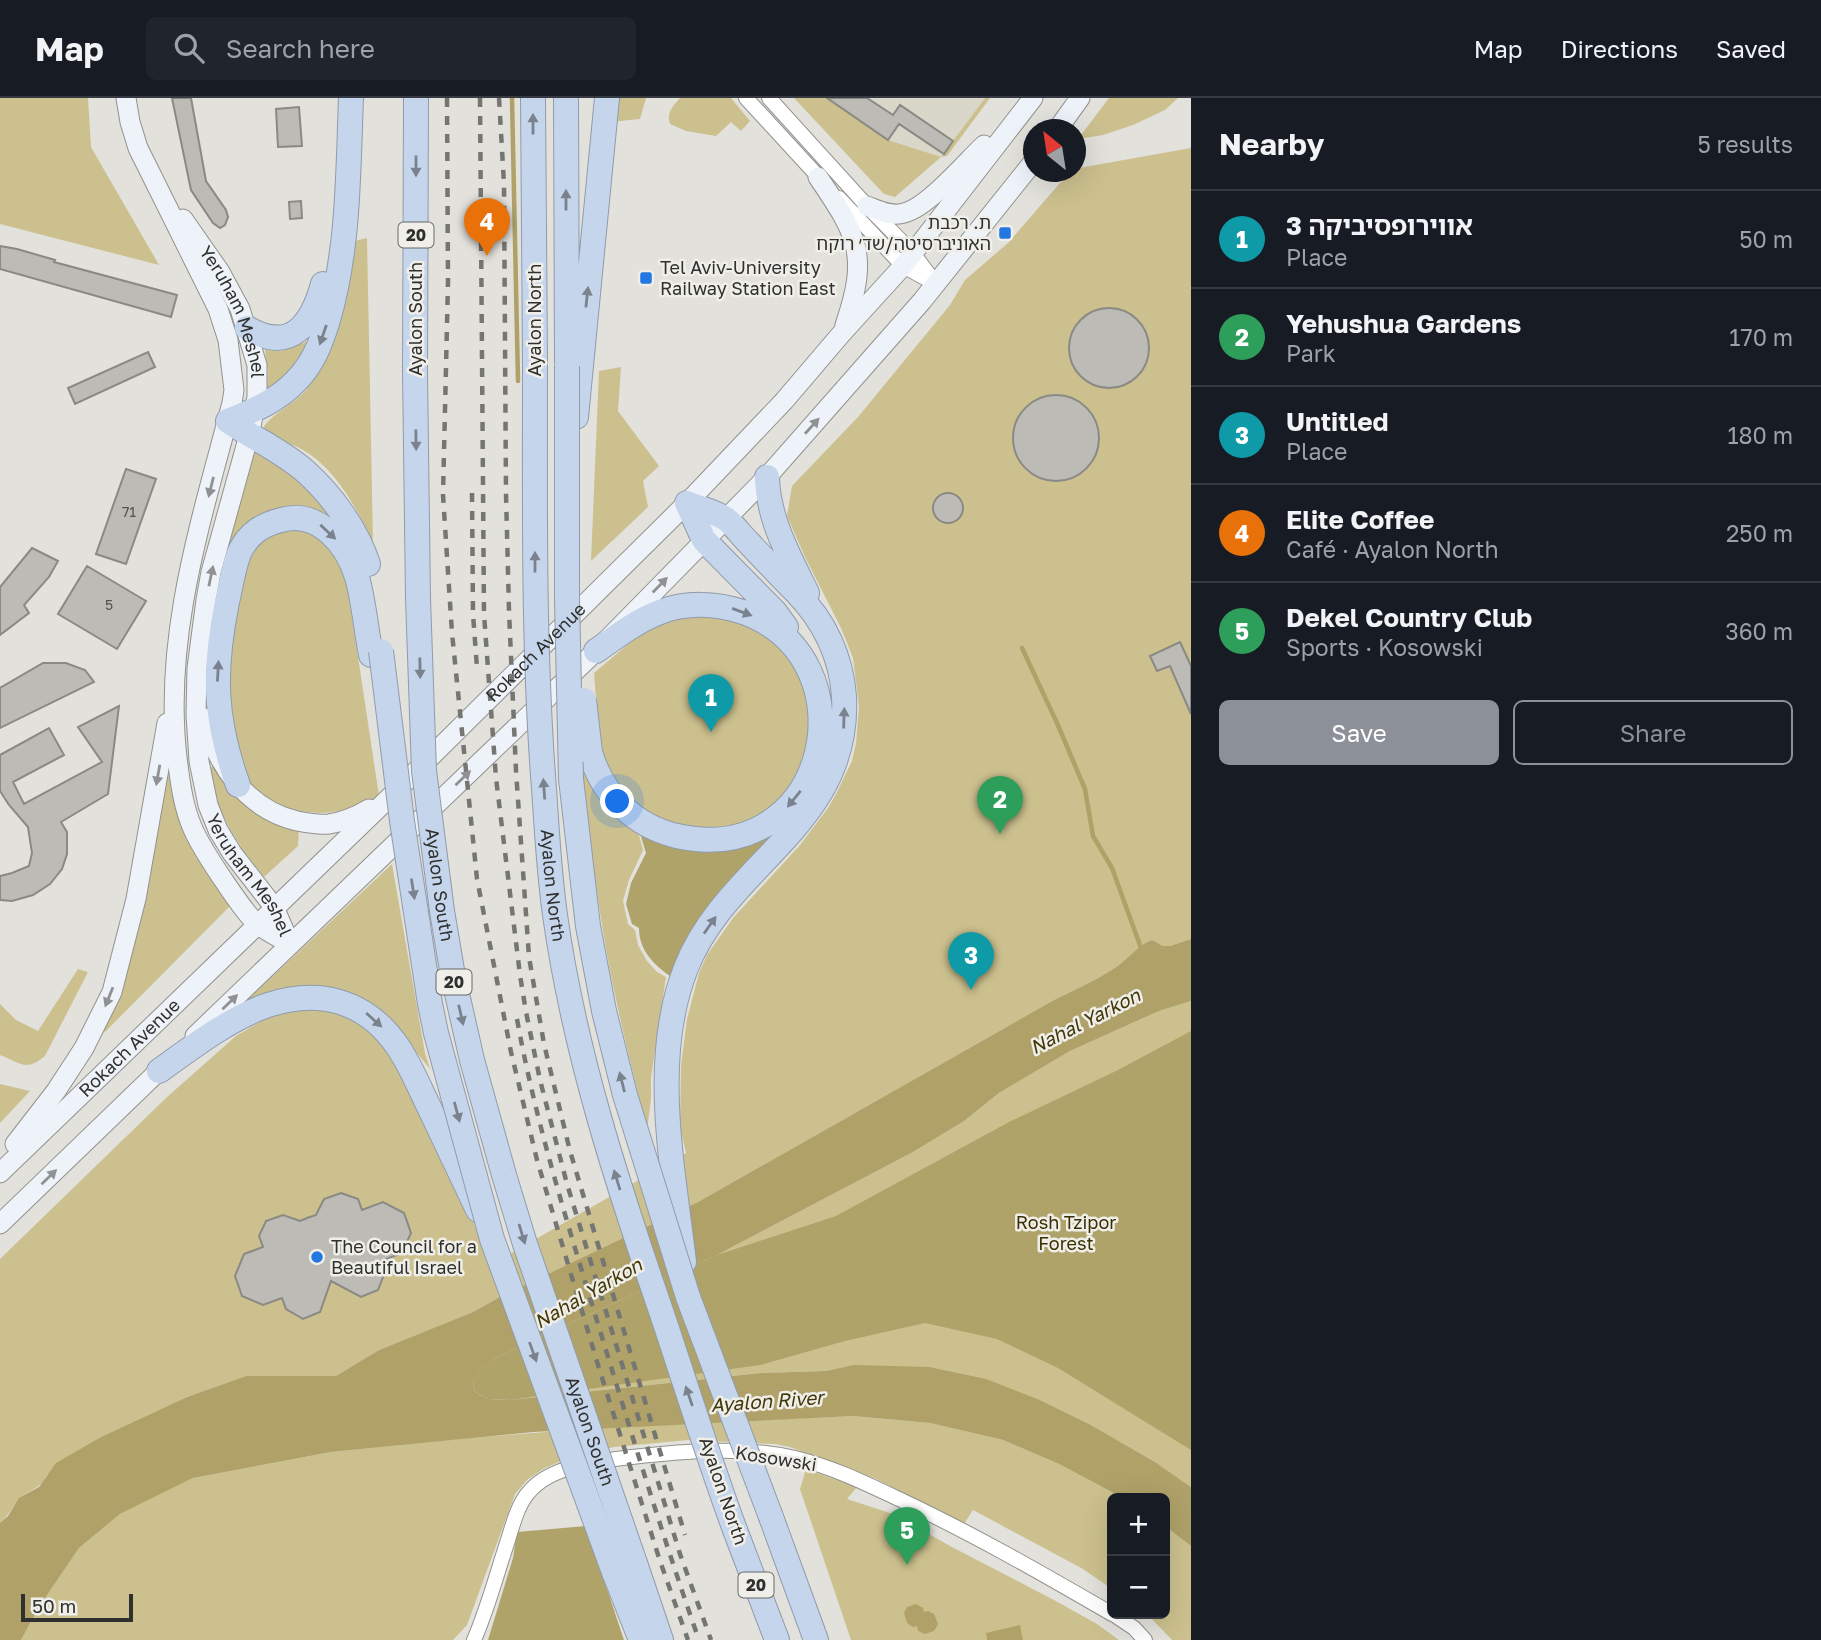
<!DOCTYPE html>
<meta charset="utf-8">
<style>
:root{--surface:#171b24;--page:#20242c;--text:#f1f3f6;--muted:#9ea1a6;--line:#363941;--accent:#8c9099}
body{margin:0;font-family:"Golos Text","Noto Sans Hebrew",sans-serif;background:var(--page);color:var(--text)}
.controls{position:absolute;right:21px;bottom:21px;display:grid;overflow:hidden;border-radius:10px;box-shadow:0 7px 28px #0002}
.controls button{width:63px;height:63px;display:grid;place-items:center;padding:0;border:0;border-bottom:2px solid var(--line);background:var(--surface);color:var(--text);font:35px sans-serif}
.compass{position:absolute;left:1023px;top:21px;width:63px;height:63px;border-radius:50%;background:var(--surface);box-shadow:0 7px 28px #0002;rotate:330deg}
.scale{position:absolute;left:21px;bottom:18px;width:112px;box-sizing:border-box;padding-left:7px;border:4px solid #30302e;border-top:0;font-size:19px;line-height:24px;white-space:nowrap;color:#30302e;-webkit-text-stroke:5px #efeee9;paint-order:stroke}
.you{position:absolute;left:618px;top:704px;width:24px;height:24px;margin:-18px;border:5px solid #fff;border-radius:50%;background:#1a73e8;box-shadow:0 0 0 10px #1a73e833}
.badge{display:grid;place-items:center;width:46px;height:46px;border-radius:50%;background:var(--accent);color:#fff;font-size:23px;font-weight:700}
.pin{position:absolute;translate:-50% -58px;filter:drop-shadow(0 2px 4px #0008)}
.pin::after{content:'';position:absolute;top:37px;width:24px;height:21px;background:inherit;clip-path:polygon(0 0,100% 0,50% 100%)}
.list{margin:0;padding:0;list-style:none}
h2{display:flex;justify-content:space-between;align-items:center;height:91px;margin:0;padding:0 28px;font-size:30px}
h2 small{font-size:23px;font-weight:400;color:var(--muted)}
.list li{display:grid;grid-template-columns:46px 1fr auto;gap:21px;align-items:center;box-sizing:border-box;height:98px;padding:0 28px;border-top:2px solid var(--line)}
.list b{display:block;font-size:26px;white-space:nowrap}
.list p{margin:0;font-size:23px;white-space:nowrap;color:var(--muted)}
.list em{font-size:23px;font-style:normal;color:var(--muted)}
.actions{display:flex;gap:14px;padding:21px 28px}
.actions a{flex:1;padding:16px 0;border:2px solid var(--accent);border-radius:10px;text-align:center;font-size:24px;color:var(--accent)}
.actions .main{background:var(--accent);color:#fff}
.icon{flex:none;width:38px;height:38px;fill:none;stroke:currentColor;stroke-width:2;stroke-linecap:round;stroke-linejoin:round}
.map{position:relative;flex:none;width:1191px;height:1542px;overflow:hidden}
header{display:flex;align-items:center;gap:42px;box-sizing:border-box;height:98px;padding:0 35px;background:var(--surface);border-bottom:2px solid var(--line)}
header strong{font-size:33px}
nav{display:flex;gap:38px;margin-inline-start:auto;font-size:24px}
.search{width:490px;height:63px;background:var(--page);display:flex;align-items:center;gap:18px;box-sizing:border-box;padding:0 24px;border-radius:10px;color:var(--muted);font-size:26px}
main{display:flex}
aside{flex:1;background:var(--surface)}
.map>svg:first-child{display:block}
.built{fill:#d9d6ca}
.green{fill:#ccc08e}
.forest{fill:#b0a36a}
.water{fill:#afa168}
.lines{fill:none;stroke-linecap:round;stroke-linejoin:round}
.stream{stroke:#afa168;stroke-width:4.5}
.building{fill:#bcbbb6;stroke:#8a8984;stroke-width:2}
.street-casing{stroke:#92918c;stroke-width:16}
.secondary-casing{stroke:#92918c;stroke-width:21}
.highway-casing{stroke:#919baa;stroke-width:26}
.street{stroke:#fff;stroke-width:14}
.secondary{stroke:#eef2f9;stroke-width:19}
.highway{stroke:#c5d5ec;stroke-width:24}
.rail{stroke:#757572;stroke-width:4.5;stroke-dasharray:9 9;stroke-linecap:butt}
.highway-bridge-casing{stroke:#919baa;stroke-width:26;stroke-linecap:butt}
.highway-bridge{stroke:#c5d5ec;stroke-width:24}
.oneway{fill:#7a828d}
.oneway2{fill:#8f9194}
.poi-dot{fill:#2377e1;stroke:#efeee9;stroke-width:2.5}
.labels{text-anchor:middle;stroke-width:5;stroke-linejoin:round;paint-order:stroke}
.number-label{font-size:14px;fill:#535350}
.shield{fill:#efeee9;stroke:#696966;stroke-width:2}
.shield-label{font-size:16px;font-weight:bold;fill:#30302e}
.poi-label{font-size:18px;fill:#30302e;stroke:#efeee9;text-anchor:start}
.street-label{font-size:18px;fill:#30302e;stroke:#efeee9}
.park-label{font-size:18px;fill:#392f00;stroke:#efeee9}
.water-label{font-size:19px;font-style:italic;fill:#413707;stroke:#efeee9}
</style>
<header>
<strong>Map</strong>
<div class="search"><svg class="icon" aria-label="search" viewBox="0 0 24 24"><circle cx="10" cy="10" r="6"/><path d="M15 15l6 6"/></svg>Search here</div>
<nav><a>Map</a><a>Directions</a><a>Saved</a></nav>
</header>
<main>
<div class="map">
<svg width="1191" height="1542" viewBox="0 0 1191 1542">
<rect width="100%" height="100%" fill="#e2e1dc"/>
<path class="built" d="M827 0H985L941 59 888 42Z"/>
<path class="green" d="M0 0H88L91 49 159 167 0 126Z
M612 0H646L640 21 610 24Z
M680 0H731L750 23 741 33 731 24 716 38 686 33 670 26C666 15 673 8 680 0Z
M794 0H827L888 42 941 59 985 0H990L947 58 941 59 895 99 884 96Z
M1109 0H1178L1165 12 1133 27 1103 37 1078 41Z
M1191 50V841L1170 848H1163L1152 842C1136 848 1128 862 1113 871 1095 883 1074 892 1054 902L698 1104 500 1199 473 1214 379 1252 336 1278H246L187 1299 103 1338 47 1377C40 1393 27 1391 18 1403 11 1411 8 1418 0 1425V1161L167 999 236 938 263 922 286 914 311 911 334 914 352 920 383 945 395 965 466 1103 489 1168 686 1055 680 1029 681 967 687 921 699 875 707 857 733 820 800 747 828 710 836 696 852 663 856 645 859 608 853 560 841 530 805 459 787 418 792 388 858 319 950 207 965 182 1008 145 1060 85 1079 70Z
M367 140 373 444C356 410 337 372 303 352 293 346 279 342 267 338L264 328C276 313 294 306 306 292 310 286 314 279 317 273 345 231 349 191 355 143Z
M308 243 296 267 266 297 268 276 265 252 282 253Z
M621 269 618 313 659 368 643 383 648 409 591 463 599 273Z
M255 353 291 375 338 423 333 429 306 410 218 473 241 391Z
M296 431 319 438 329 450 346 479 379 698C371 702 363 706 354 709 314 723 266 712 243 676L226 587 245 461 269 434Z
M694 517 731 521 771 541 797 572 809 607V645L795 683 771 710 736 729 692 730 651 718 620 692 600 651 594 575 640 536 663 524Z
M165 657 232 806 105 934 100 930Z
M581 661 638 734 643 752 629 782 623 803 628 826 635 832 638 847 647 863 657 874 666 879 651 980V1001L647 1032C637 990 626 948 617 906 599 825 590 743 581 661Z
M215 668 261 718 281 728 299 729 298 748 264 779 243 752 231 733 219 709 206 671Z
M392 766 425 955 430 971 394 927 354 898 227 921Z
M78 871 88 874 45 958C26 974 21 965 0 957V906L16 922 38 933Z
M1191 903V1389L1155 1364 1091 1327 1040 1302 853 1267 826 1273 761 1275 510 1302 491 1262 717 1157 913 1054 964 1023 999 995 1070 953 1159 913Z
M0 986 30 993 0 1025Z
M853 1318 930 1325 1003 1342 1059 1366 1123 1400H1112V1491L1083 1471 973 1412 964 1426 876 1381 790 1349 775 1346 688 1342 614 1349 561 1363 543 1371 527 1382 515 1396 467 1527 453 1542H21L39 1509 79 1450 120 1416 193 1380 331 1354 470 1340 608 1329Z
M806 1371 857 1389 847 1401 896 1417 950 1448 1054 1502 1097 1526 1119 1542H851L800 1391Z
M1165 1428 1191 1448V1542H1172L1147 1516H1165Z"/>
<path class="forest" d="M771 734 773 741 675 867 670 878C653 866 639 852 639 830L632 826 626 806 631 785 646 755 640 735C661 742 684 753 706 753 728 752 750 741 771 734Z
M1191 933V1352L1058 1270 997 1241 925 1225 845 1243 760 1267 510 1302 488 1301 475 1294C469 1277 479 1273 491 1262L717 1157 836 1118 1009 1024 1118 972Z
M586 1428 624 1542H488L513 1460 517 1434Z"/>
<path class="water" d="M1191 841V903L1159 913 1070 953 999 995 964 1023 913 1054 717 1157 491 1262C480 1273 469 1277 475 1294L488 1301 510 1302 761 1275 826 1273 853 1267 929 1269 986 1281 1040 1302 1091 1327 1155 1364 1191 1389V1448L1165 1428V1400H1123L1059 1366 1003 1342 930 1325 853 1318 533 1334 331 1354 193 1380 120 1416 79 1450 39 1509 21 1542H0V1425L8 1418 19 1400 39 1389 56 1365 103 1338 187 1299 246 1278H336L379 1252 473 1214 500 1199 698 1104 1054 902C1074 892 1095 883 1113 871 1128 862 1136 848 1152 842L1163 848H1170Z
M916 1506 923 1510 924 1514 928 1513 934 1516 938 1526 934 1533 925 1536 918 1533 917 1528 913 1529 907 1525 904 1515 907 1509Z
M1020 1527 1023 1542H987L986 1535Z"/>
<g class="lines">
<path class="stream" d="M512 0 518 283
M1022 550 1057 625 1085 691 1093 738 1112 770 1141 850"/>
</g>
<path class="building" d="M172 0H191L206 83 226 112 228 119 225 127 220 130 213 125 191 92Z
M827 0H867L893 17 900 7 953 43 944 56 899 26 888 42Z
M299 9 302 48 278 49 276 11Z
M301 103 302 120 290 121 289 104Z
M0 148 17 151 55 162 54 164 177 197 171 219 0 171Z
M1069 250a40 40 0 1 1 80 0a40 40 0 1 1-80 0Z
M148 254 155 269 75 306 68 290Z
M1013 340a43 43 0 1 1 86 0a43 43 0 1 1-86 0Z
M126 371 156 381 126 466 96 456Z
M933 410a15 15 0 1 1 30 0a15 15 0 1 1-30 0Z
M32 450 58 463 49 479 24 507 29 515 0 537V489Z
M87 468 146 503 117 551 58 516Z
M1180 544 1191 568V616L1170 568 1157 573 1150 558Z
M43 565H66L85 572 94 584 0 630V590Z
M119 608 108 696 61 724 67 734V756L62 771 50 786 33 797 12 803 0 802V778L12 775 29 768 32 755 28 729 9 707 0 693V657L49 630 64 657 13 684 24 706 102 664 78 629Z
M341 1095 358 1101 362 1112 383 1104 404 1115 411 1135 402 1155 381 1163 385 1174 378 1192 361 1199 331 1183 320 1214 303 1221 286 1211 282 1200 263 1207 242 1198 235 1178 244 1156 263 1149 259 1138 266 1123 283 1117 300 1123 307 1120 316 1117 324 1101Z"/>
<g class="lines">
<defs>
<path id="street" d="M746 0 825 86
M769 0 867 108 913 155 933 182
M839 100 903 168 936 186
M1113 1516 1134 1530 1145 1542
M474 1542C488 1510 497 1475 508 1442 513 1426 518 1406 529 1394 551 1367 600 1363 632 1359 685 1353 742 1348 795 1360 833 1369 867 1386 903 1403 975 1437 1043 1476 1112 1516"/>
<g id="secondary">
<path d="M126 0 130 24 138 50 218 211 228 242 234 292 232 305C202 420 163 538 177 659 180 683 183 709 193 731 200 747 210 762 220 777 229 790 246 817 258 827 268 834 280 840 290 846"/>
<path d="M1057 32 1080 0"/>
<path d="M818 79C858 138 869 157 845 227"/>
<path d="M867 108C878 112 892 119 904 115 928 109 965 65 984 47"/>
<path id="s1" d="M183 121 220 174 240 211 257 267V299L249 337 211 474 206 502 197 570 196 617 199 663 208 707 218 732 232 755 274 809 290 846"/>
<path d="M204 620C217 668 247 711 297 723 307 725 319 727 329 726 343 724 357 718 369 711"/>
<path d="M195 938 596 553 767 379 922 203 1034 63"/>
<path d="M15 1046 56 993 84 950 112 894 136 801 167 625"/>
<path id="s2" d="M0 1075 391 698 687 405 784 303 842 235 903 168 1033 0"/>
<path d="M0 1126 168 964"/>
</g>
<path id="highway" d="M533 0 535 265
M566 0 567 264
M247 230C291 256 312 226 323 186
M415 274 416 0
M576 319 607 0
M228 323C253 313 277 303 296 283 313 266 321 245 328 222 349 150 348 75 351 0
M228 323C253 340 282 353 305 373 332 397 357 432 368 466
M767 379C768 421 789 458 807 495
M687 405 704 442 775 514 786 529
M590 654C602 696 634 728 677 738 829 772 875 561 743 514 716 505 686 504 660 514 636 523 616 539 596 553
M238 687C214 620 213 574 227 504 231 488 233 469 240 453 249 435 262 427 281 422 318 411 347 446 357 479 364 504 366 532 371 557
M159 973C191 950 230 920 268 907 320 890 367 903 398 949 411 968 420 991 430 1011 446 1045 462 1078 478 1112
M684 1164C673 1069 650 961 686 870 727 765 851 727 844 598 841 557 824 523 796 494 780 478 764 461 748 444 741 437 734 427 726 421 716 414 699 410 687 405
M771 1419 816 1542
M735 1432 777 1542
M636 1468 661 1542
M614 1474 641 1542"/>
</defs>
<use href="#street" class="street-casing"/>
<use href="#secondary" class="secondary-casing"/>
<use href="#highway" class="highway-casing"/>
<use href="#street" class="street"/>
<use href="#secondary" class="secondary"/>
<use href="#highway" class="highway"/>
<path class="rail" d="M447 0 448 184 443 397 452 535 477 781 511 954 537 1062 598 1267 660 1463 688 1542
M480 0 484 516 496 680 520 877 526 914 540 982 567 1086 680 1456 711 1542
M499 0 504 86 506 396 509 513 516 673 529 859 544 946 570 1053 685 1437
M472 395 473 516 477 570
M517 921C535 1021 565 1117 594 1213 628 1324 661 1434 699 1542"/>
<defs>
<g id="highway-bridge">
<path id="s3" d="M535 265C535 407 533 549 544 691 547 733 549 775 555 817 574 952 616 1082 660 1210 685 1284 708 1359 735 1432"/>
<path d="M567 268V502L571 681 588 828 604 913 625 997 688 1199 771 1419"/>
<path id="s4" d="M415 274 418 500 424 673 442 813 453 878 472 962 504 1077 525 1146 636 1468"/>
<path d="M381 553 402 723 430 906 436 935 492 1141 614 1474"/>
<path d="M584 602 590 654"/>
</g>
</defs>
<use href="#highway-bridge" class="highway-bridge-casing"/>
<use href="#highway-bridge" class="highway-bridge"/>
</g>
<defs><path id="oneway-solid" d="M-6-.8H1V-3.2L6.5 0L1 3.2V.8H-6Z" transform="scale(1.75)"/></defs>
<g class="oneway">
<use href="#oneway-solid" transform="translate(533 26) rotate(-90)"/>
<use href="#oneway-solid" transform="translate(416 68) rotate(90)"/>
<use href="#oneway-solid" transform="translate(566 102) rotate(-90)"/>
<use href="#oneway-solid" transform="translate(587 199) rotate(-84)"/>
<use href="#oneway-solid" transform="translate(323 237) rotate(109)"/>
<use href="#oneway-solid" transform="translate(416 342) rotate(89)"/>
<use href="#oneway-solid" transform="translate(328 434) rotate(43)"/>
<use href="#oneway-solid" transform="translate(535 464) rotate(-90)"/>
<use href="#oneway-solid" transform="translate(742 514) rotate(20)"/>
<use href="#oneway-solid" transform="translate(420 570) rotate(89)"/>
<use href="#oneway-solid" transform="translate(218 573) rotate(-87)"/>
<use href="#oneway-solid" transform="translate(844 620) rotate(-88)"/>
<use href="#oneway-solid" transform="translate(544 691) rotate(-94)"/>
<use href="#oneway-solid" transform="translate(794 701) rotate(129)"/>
<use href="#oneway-solid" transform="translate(413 791) rotate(81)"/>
<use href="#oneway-solid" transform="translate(710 827) rotate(-55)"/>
<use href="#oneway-solid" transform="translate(461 917) rotate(77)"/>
<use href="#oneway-solid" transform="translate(374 922) rotate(42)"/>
<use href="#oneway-solid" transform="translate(622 984) rotate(-104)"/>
<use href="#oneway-solid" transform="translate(457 1014) rotate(75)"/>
<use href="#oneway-solid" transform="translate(617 1082) rotate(-107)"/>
<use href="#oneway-solid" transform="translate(522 1136) rotate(73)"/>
<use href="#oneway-solid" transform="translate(533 1254) rotate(70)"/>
<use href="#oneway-solid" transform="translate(689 1298) rotate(-109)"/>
</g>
<g class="oneway2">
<use href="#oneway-solid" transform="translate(812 328) rotate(-48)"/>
<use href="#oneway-solid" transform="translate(211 389) rotate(104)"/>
<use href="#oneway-solid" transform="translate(211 478) rotate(-78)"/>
<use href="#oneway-solid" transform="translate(660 487) rotate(-46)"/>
<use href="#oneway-solid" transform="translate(158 677) rotate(100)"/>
<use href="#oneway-solid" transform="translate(463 680) rotate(-44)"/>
<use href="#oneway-solid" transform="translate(109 899) rotate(112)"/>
<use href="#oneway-solid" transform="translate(230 904) rotate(-44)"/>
<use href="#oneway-solid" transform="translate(49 1079) rotate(-44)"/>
</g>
<g class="poi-dot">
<rect x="998" y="128" width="14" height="14" rx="3.5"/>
<rect x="639" y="173" width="14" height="14" rx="3.5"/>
<circle cx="317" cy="1159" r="7"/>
</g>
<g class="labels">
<g class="number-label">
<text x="129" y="419">71</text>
<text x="109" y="512">5</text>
</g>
<g class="shield">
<rect x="398.5" y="124.5" width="35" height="25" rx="5"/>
<rect x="436.5" y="871.5" width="35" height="25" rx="5"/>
<rect x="738.5" y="1474.5" width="35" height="25" rx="5"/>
</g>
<g class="shield-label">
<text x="416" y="143">20</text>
<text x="454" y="890">20</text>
<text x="756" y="1493">20</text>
</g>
<g class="poi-label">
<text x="991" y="131" text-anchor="end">ת. רכבת<tspan x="991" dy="21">האוניברסיטה/שד׳ רוקח</tspan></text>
<text x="660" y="176">Tel Aviv-University<tspan x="660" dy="21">Railway Station East</tspan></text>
<text x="331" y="1155">The Council for a<tspan x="331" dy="21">Beautiful Israel</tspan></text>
</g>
<g class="street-label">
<text dy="6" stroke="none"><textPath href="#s1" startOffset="107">Yeruham Meshel</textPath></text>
<text transform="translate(416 221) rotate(-90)" y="6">Ayalon South</text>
<text transform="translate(535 222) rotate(-90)" y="6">Ayalon North</text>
<text dy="6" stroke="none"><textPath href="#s2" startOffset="747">Rokach Avenue</textPath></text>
<text dy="6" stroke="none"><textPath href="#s1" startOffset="695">Yeruham Meshel</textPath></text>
<text dy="6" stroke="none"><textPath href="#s4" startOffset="514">Ayalon South</textPath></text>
<text dy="6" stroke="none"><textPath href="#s3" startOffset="523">Ayalon North</textPath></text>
<text dy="6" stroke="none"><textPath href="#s2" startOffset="180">Rokach Avenue</textPath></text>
<text dy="6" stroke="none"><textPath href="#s4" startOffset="1082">Ayalon South</textPath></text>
<text transform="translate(776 1361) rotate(9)" y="6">Kosowski</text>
<text transform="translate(723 1393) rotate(71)" y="6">Ayalon North</text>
</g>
<g class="park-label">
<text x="1066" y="1131">Rosh Tzipor<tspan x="1066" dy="21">Forest</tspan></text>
</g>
<g class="water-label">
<text transform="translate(1085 923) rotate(-27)" y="7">Nahal Yarkon</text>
<text transform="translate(588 1195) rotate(-30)" y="7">Nahal Yarkon</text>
<text transform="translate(767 1303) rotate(-4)" y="7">Ayalon River</text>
</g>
</g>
</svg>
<div class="controls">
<button>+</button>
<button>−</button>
</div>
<svg class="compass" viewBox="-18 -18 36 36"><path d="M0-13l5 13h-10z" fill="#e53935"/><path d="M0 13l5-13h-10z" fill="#9ea1a6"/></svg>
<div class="scale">50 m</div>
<div class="you"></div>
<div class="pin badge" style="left:711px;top:634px;background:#0f9aa8">1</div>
<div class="pin badge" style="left:1000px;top:736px;background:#2e9e5b">2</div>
<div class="pin badge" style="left:971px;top:892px;background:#0f9aa8">3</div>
<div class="pin badge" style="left:487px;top:158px;background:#e8710a">4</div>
<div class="pin badge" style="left:907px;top:1467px;background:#2e9e5b">5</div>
</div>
<aside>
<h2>Nearby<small>5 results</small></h2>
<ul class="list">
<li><span class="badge" style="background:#0f9aa8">1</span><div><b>אווירופסיביקה 3</b><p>Place</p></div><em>50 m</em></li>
<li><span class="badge" style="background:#2e9e5b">2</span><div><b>Yehushua Gardens</b><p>Park</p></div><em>170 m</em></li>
<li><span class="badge" style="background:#0f9aa8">3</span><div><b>Untitled</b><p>Place</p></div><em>180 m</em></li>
<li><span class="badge" style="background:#e8710a">4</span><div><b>Elite Coffee</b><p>Café · Ayalon North</p></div><em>250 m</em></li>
<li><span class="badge" style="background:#2e9e5b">5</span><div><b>Dekel Country Club</b><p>Sports · Kosowski</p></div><em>360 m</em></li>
</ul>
<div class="actions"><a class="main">Save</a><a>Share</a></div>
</aside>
</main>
